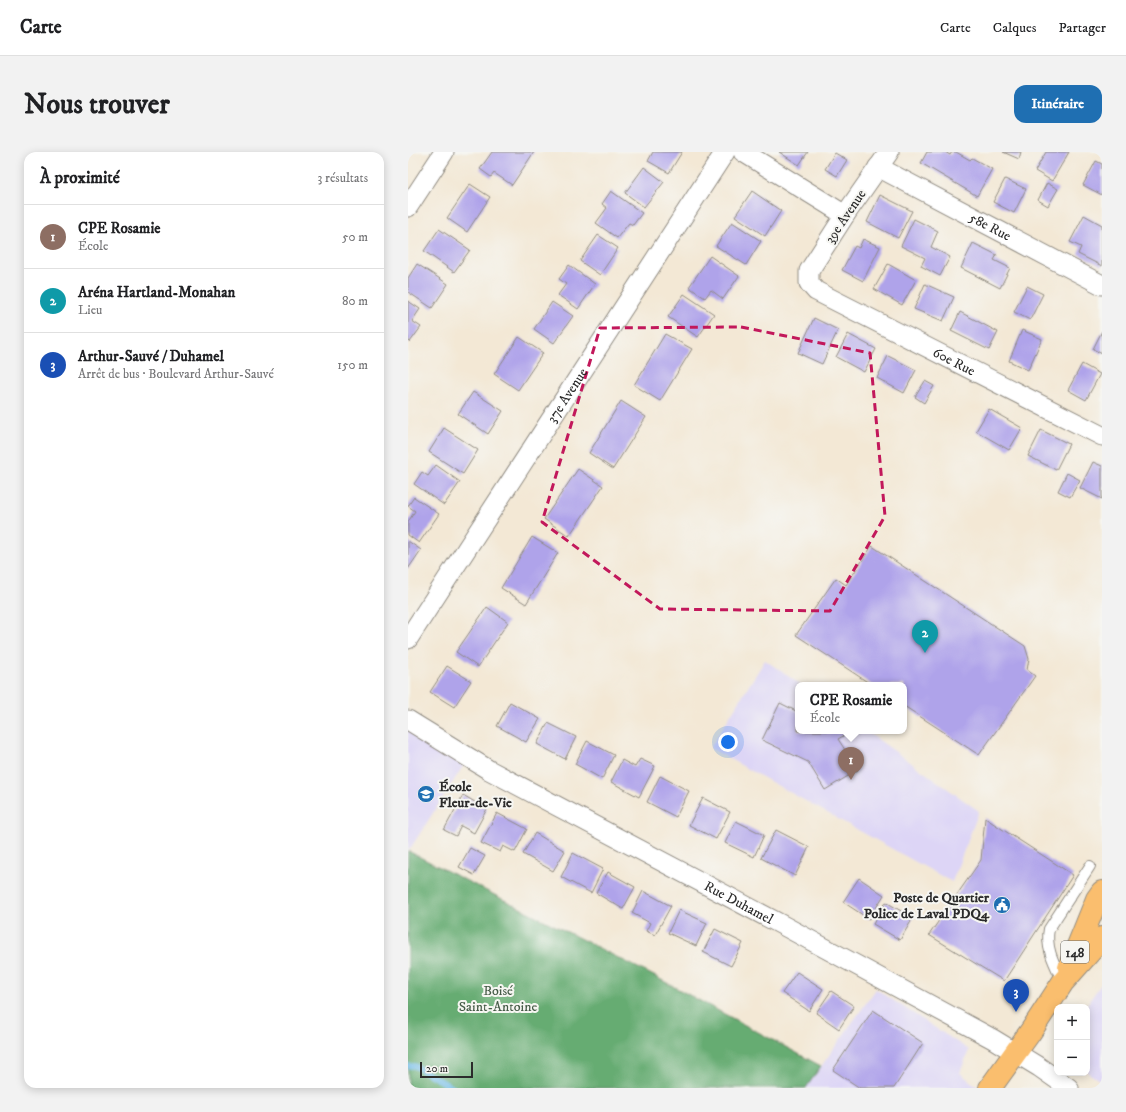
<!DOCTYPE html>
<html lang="fr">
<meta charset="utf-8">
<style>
:root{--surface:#fff;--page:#f2f2f2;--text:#202124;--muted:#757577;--line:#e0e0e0;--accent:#1f6fb2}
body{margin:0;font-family:"IM FELL DW Pica",serif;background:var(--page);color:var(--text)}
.controls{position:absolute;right:12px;bottom:12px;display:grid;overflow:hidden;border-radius:8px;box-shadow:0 2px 10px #0003}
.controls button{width:36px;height:36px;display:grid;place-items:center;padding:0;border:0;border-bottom:1px solid var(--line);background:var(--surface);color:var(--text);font:20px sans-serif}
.scale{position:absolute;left:12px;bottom:10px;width:53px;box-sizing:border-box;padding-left:4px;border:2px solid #2b2b2b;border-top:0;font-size:11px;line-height:14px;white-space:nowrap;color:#2b2b2b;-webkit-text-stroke:3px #f6f6f2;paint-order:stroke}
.you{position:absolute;left:320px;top:590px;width:14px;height:14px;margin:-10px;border:3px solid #fff;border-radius:50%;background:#1a73e8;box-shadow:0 0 0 6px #1a73e833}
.badge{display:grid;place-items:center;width:26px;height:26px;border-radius:50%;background:var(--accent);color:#fff;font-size:13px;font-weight:700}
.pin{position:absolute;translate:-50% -33px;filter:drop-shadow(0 1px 2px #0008)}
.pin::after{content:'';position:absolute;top:21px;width:14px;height:12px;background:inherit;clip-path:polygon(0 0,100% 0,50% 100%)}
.popup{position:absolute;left:387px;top:530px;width:112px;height:52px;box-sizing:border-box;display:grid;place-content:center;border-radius:8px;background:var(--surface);filter:drop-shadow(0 1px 3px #0005);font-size:13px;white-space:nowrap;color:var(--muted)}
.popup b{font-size:15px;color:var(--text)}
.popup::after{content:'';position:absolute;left:50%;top:100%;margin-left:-8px;border:8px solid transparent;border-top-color:var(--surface)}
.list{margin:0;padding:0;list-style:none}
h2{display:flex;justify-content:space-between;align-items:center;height:52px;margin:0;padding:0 16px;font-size:17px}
h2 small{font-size:13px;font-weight:400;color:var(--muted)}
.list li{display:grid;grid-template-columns:26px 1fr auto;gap:12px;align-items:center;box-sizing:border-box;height:64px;padding:0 16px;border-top:1px solid var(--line)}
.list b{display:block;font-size:15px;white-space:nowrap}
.list p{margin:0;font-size:13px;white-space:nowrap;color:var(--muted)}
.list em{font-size:13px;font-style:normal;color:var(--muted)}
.map{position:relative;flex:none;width:694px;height:936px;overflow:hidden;border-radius:12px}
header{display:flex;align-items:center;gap:24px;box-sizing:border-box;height:56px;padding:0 20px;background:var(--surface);border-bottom:1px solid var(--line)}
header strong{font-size:19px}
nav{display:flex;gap:22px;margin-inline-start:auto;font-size:14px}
.intro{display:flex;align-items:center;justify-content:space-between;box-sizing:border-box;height:96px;padding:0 24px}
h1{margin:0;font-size:28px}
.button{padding:10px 18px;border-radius:12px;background:var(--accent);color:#fff;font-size:14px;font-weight:700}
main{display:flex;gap:24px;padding:0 24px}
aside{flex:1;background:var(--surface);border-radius:12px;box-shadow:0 2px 10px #0003}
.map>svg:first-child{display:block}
.built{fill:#ddd5f6}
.forest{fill:#66ac72;stroke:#486c4e}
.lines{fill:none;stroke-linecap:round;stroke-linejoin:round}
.stream{stroke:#6dbae7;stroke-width:5.5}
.building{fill:#afa3ea}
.lane-casing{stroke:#8f8a80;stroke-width:12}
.street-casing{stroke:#8f8a80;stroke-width:21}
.primary-casing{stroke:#8f8a80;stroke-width:24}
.lane{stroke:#fff;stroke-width:10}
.street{stroke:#fff;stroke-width:19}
.primary{stroke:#fabe6e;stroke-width:22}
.marked{fill:none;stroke:#c2185b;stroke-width:3;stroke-dasharray:8 5;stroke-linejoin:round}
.labels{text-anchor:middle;stroke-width:4;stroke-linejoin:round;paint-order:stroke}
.shield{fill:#f6f6f2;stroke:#686867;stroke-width:1}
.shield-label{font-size:13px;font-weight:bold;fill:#2b2b2b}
.street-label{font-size:14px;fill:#2b2b2b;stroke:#f6f6f2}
.poi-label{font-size:14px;font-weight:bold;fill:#2b2b2b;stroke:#f6f6f2;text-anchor:start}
.park-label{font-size:14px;fill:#445a46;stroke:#f6f6f2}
</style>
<header>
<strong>Carte</strong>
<nav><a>Carte</a><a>Calques</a><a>Partager</a></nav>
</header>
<div class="intro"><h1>Nous trouver</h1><a class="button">Itinéraire</a></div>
<main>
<aside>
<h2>À proximité<small>3 résultats</small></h2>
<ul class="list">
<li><span class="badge" style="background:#8d6e63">1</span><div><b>CPE Rosamie</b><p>École</p></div><em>50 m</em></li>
<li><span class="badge" style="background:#0f9aa8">2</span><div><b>Aréna Hartland-Monahan</b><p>Lieu</p></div><em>80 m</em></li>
<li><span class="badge" style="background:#1a4fb4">3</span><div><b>Arthur-Sauvé / Duhamel</b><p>Arrêt de bus · Boulevard Arthur-Sauvé</p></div><em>150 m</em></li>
</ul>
</aside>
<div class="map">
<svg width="694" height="936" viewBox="0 0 694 936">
<rect width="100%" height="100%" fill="#f6f6f2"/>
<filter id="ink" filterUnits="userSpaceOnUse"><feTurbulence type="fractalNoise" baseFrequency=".025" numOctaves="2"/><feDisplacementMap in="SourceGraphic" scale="8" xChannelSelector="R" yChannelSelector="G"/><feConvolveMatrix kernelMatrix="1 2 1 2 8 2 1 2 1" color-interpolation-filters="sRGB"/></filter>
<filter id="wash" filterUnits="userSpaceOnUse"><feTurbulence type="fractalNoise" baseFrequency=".012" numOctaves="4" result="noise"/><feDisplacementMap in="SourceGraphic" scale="16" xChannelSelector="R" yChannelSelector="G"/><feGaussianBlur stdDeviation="0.9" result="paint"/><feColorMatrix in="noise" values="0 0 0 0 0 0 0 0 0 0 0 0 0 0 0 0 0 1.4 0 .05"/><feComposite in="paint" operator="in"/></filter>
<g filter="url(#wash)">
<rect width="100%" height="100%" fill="#f3e8d5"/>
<path class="built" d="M357 508 393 533H390V579H458L571 659 544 730 302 596Z
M0 565 61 605 0 700Z
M694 831V930L679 920V855H677Z
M468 837 561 898 552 921 571 936H398Z"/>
<path class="forest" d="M0 699 246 824 413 914 398 936H0Z"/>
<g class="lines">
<path class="stream" d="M0 914H7L45 936"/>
</g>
<g id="blocks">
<path class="building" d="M84 0H126L104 33 86 21 83 25 72 17Z
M245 0H274L261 21 240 9Z
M371 0H400L391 13Z
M519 0H537L542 3 544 0H548L562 8 564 6 584 17 569 44 513 11Z
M595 0H613L611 7Z
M638 0H661L644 29 627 19Z
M427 1 439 8 429 24 417 17Z
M688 9 694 12V43L675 33Z
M236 15 256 30 236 55 217 41Z
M597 27 618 37 606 61 585 50Z
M639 31 650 37 640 54 630 48Z
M62 32 82 45 59 80 39 66Z
M203 39 234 61 225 73 221 71 209 86 188 71 199 56 194 52Z
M344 39 373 59 357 84 327 64Z
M472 43 504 59 490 86 459 70Z
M676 63 694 73V114L670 102 673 95 662 90Z
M506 67 530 79 523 95 542 105 532 124 513 114 517 106 493 94Z
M324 70 353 89 338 113 308 94Z
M31 77 62 98 46 120 16 99Z
M190 83 210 96 192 123 172 109Z
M455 87 472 95 455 129 434 118 447 94 451 96Z
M565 91 589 103 586 108 602 116 592 136 553 116Z
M302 104 331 124 315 147 303 138 297 146 281 135Z
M9 112 40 132 24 156 0 140V126Z
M480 112 508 128 494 153 466 137Z
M161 113 187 132 170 157 150 143 158 132 151 127Z
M517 132 546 145 535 169 506 157Z
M619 134 635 142 622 168 606 160Z
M276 142 306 162 290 185 260 165Z
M0 149 12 157 4 169 13 175 2 190 0 188Z
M144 150 165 164 146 191 126 177Z
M552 160 590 180 581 198 543 179Z
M406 166 430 178 414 212 390 201Z
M614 178 634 187 620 218 601 209Z
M694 179V202L685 197Z
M257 182 284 197 252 249 226 233Z
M440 182 468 197 456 220 428 205Z
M111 185 135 201 110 238 86 222Z
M480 204 508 218 496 241 469 226Z
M674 212 692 222 678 248 660 238Z
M517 229 526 234 516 251 507 245Z
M65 240 95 259 80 282 50 262Z
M213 249 238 265 205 317 181 301Z
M581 257 614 276 601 298 568 279Z
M36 276 70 298 55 322 21 300Z
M633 278 661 292 648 318 620 304Z
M685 310 694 314V347L672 336Z
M28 313 52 330 36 353 6 332 14 320 20 324Z
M170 317 195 334 161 384 136 367Z
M659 321 672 328 662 345 650 339Z
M6 345 31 362 11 391 0 383V370L7 359 0 354Z
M124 385 150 401 118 452 93 436Z
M0 389 13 398 0 417Z
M464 394 617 494 621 507 619 518 627 524 571 603 496 554V533H464L388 483 428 426 438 433Z
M79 455 100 470 70 515 48 500Z
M39 514 63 529 46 555 22 540Z
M102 550 132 567 118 590 89 574Z
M372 551 390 560V579H434L437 583 430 587 450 618 417 638 400 610 354 588Z
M140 571 168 585 157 607 129 592Z
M179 589 206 603 194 627 167 612Z
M232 607 247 614 231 645 203 630 214 608 227 615Z
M252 624 281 639 268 665 239 650Z
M55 643 79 657 66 681 53 674 48 684 36 678Z
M295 646 322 660 308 687 281 673Z
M89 661 119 677 107 700 95 694 92 700 73 691Z
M577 666 665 723 596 829 521 783 573 708Z
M328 669 356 683 346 705 317 691Z
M368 678 401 695 387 724 353 706Z
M127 681 157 699 145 719 115 702Z
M62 696 77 704 66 723 51 715Z
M165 701 195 717 183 741 153 725Z
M200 720 227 735 215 757 188 741Z
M451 726 476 743 461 767 435 750Z
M235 739 263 754 247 783 238 779 242 771 224 761Z
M478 750 505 766 492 788 465 772Z
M271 758 299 771 288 794 260 781Z
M307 777 335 791 323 814 295 800Z
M389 820 415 837 401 859 374 841Z
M423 839 446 854 431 877 408 861Z
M465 858 515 891 486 936H452L425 918Z"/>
</g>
</g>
<g filter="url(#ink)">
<use href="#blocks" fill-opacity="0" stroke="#8f8a80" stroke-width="1"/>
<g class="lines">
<defs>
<path id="lane" d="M655 830C647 813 637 796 641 777L682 714"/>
<g id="street">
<path d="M335 0 437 63"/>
<path id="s1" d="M481 0 437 63 401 119V131L408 139 694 284"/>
<path id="s2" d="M470 15 694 133"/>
<path d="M0 55 36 0"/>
<path id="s3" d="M0 487 317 0"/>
<path id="s4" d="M0 568 81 618 378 775 585 887 631 915 661 936"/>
</g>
<path id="primary" d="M661 816 689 747 694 740
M582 936 623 879 655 830 694 786"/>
</defs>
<use href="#lane" class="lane-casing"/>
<use href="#street" class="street-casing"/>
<use href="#primary" class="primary-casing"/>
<use href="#lane" class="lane"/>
<use href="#street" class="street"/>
<use href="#primary" class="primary"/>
</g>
</g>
<path class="marked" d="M333 175 462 201 477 364 422 459 252 457 134 370 192 176Z"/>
<defs>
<symbol id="school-disc" viewBox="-11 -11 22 22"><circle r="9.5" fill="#1f6fb2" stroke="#f6f6f2"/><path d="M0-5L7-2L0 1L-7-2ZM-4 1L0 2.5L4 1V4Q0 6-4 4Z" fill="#fff"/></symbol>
<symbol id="civic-disc" viewBox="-11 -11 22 22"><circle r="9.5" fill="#1f6fb2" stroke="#f6f6f2"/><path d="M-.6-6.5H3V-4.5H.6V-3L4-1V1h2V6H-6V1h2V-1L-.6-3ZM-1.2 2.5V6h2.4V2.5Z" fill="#fff"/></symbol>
</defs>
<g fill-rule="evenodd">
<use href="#school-disc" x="8" y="632" width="20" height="20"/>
<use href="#civic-disc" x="584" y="743" width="20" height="20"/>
</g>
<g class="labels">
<rect class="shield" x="653" y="789" width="28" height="22" rx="3"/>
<g class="shield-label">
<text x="667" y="805">148</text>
</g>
<g class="street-label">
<text transform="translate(437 64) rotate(-56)" y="5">39e Avenue</text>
<text dy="5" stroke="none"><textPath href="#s2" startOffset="127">58e Rue</textPath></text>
<text dy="5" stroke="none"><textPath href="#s1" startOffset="321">60e Rue</textPath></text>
<text dy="5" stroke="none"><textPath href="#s3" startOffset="291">37e Avenue</textPath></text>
<text dy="5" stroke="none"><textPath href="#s4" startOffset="378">Rue Duhamel</textPath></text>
</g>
<g class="poi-label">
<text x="31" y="639">École<tspan x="31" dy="16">Fleur-de-Vie</tspan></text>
<text x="581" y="750" text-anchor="end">Poste de Quartier<tspan x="581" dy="16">Police de Laval PDQ4</tspan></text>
</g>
<g class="park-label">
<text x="90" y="843">Boisé<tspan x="90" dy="16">Saint-Antoine</tspan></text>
</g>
</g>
</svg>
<div class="controls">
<button>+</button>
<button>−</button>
</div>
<div class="scale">20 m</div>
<div class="you"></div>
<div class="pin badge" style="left:443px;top:628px;background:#8d6e63">1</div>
<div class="popup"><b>CPE Rosamie</b>École</div>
<div class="pin badge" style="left:517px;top:501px;background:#0f9aa8">2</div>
<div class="pin badge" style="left:608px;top:860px;background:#1a4fb4">3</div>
</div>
</main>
